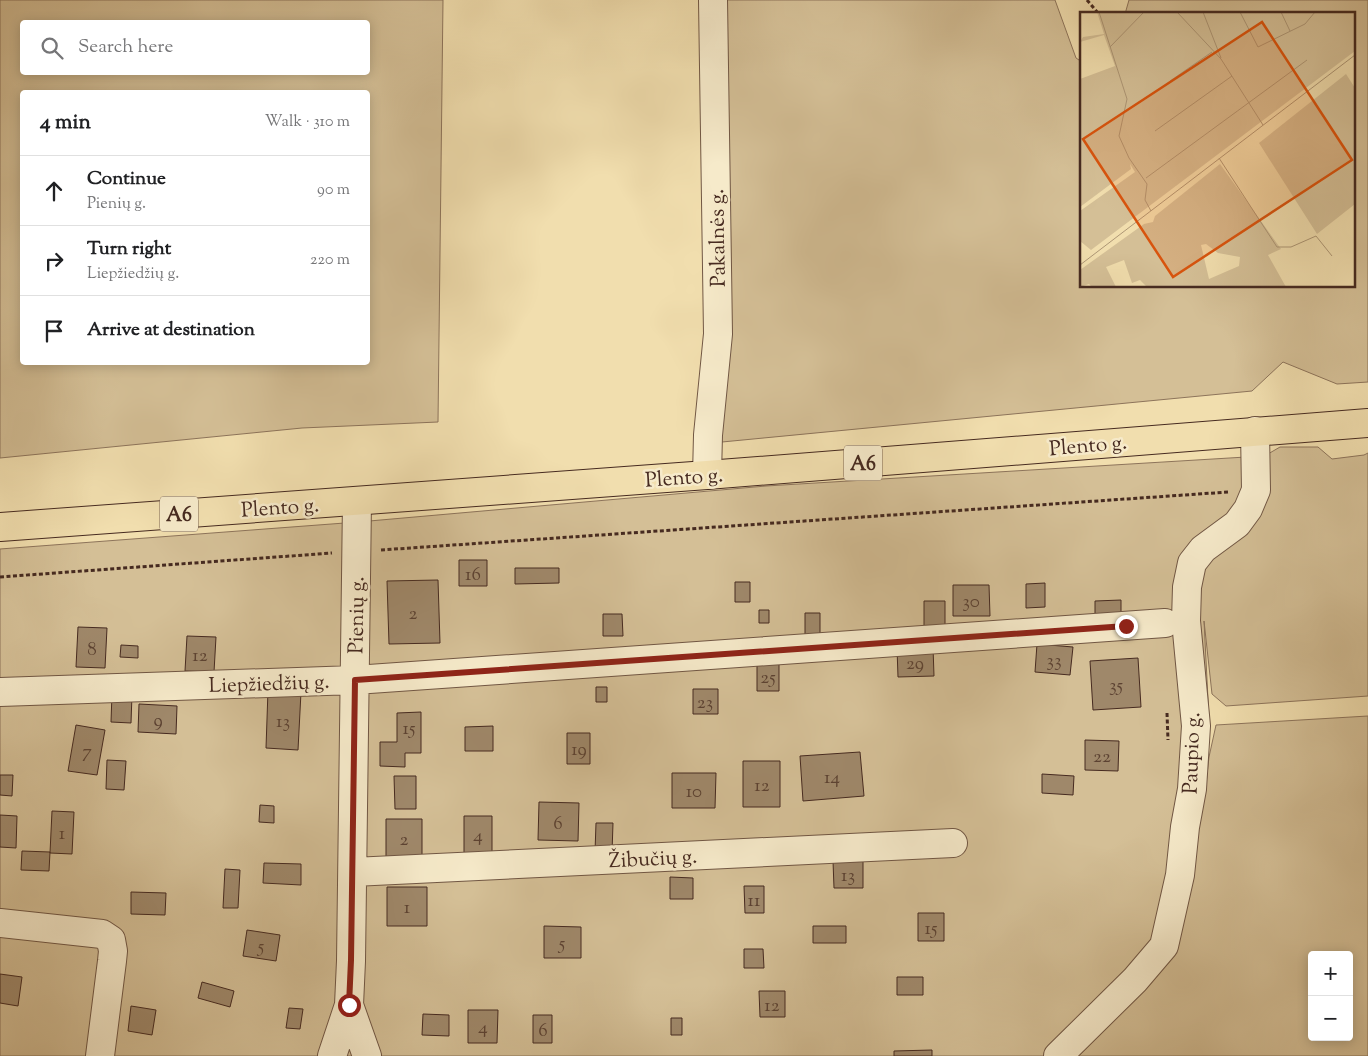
<!DOCTYPE html>
<meta charset="utf-8">
<style>
:root{--surface:#fff;--page:#f2f2f2;--text:#202124;--muted:#757577;--line:#e0e0e0}
body{margin:0;font-family:"Sorts Mill Goudy",serif;background:var(--page);color:var(--text)}
.controls{position:absolute;right:15px;bottom:15px;display:grid;overflow:hidden;border-radius:5px;box-shadow:0 2px 12px #0003}
.controls button{width:45px;height:45px;display:grid;place-items:center;padding:0;border:0;border-bottom:1px solid var(--line);background:var(--surface);color:var(--text);font:25px sans-serif}
.stop{position:absolute;width:15px;height:15px;margin:-11px;border:4px solid #8f2418;border-radius:50%;background:#fff}
.stop.end{background:#8f2418;border-color:#fff;box-shadow:0 1px 5px #0008}
.list{margin:0;padding:0;list-style:none}
h2{display:flex;justify-content:space-between;align-items:center;height:65px;margin:0;padding:0 20px;font-size:21px}
h2 small{font-size:16px;font-weight:400;color:var(--muted)}
.list li{display:grid;grid-template-columns:32px 1fr auto;gap:15px;align-items:center;box-sizing:border-box;height:70px;padding:0 20px;border-top:1px solid var(--line)}
.list b{display:block;font-size:19px;white-space:nowrap}
.list p{margin:0;font-size:16px;white-space:nowrap;color:var(--muted)}
.list em{font-size:16px;font-style:normal;color:var(--muted)}
.icon{flex:none;width:28px;height:28px;fill:none;stroke:currentColor;stroke-width:2;stroke-linecap:round;stroke-linejoin:round}
.map{position:relative;flex:none;width:1368px;height:1056px;overflow:hidden}
.search{position:absolute;background:var(--surface);box-shadow:0 2px 12px #0003;left:20px;top:20px;width:350px;height:55px;display:flex;align-items:center;gap:12px;box-sizing:border-box;padding:0 18px;border-radius:5px;color:var(--muted);font-size:19px}
.panel{position:absolute;background:var(--surface);box-shadow:0 2px 12px #0003;left:20px;top:90px;width:350px;height:275px;border-radius:5px}
.map>svg:first-child{display:block}
.green{fill:#d4bf96;stroke:#8d745b;fill-rule:evenodd}
.building{fill:#9f886a;stroke:#462a20}
.lines{fill:none;stroke-linecap:round;stroke-linejoin:round}
.street-casing{stroke:#715744;stroke-width:30}
.highway-casing{stroke:#462a20;stroke-width:30}
.path{stroke:#462a20;stroke-width:3;stroke-dasharray:4 2.5;stroke-linecap:butt}
.street{stroke:#f6eaca;stroke-width:28}
.highway{stroke:#f1deae;stroke-width:28}
.route{stroke:#8f2418;stroke-width:6}
.labels{text-anchor:middle;stroke-width:5;stroke-linejoin:round;paint-order:stroke}
.number-label{font-size:19px;fill:#5c4232}
.shield{fill:#f6eaca;stroke:#7b6453;stroke-width:1}
.shield-label{font-size:20px;font-weight:bold;fill:#462a20}
.street-label{font-size:21px;fill:#462a20;stroke:#f6eaca}
.inset-road{fill:none;stroke:#ad9675;stroke-width:1}
.view{fill:#d8540e;fill-opacity:0.15;stroke:#d8540e;stroke-width:2.5}
.inset-edge{fill:none;stroke:#462a20;stroke-width:2.5}
</style>
<div class="map">
<svg width="1368" height="1056" viewBox="0 0 1368 1056">
<rect width="100%" height="100%" fill="#f1deae"/>
<filter id="stains"><feTurbulence type="fractalNoise" baseFrequency=".004" numOctaves="4"/><feColorMatrix values="0 0 0 0 .2 0 0 0 0 .09 0 0 0 0 .02 0 0 0 .5 -.17"/></filter>
<radialGradient id="worn" r=".72"><stop offset=".6" stop-color="#630" stop-opacity="0"/><stop offset="1" stop-color="#630" stop-opacity=".3"/></radialGradient>
<path class="green" d="M0 0H443L438 422 302 428 0 458ZM22 22H368V72H22ZM368 92V362H22V92Z
M710 0H1055L1076 58 1082 62V286H1354V14H1125L1129 0H1368V382L1337 384 1283 362 1252 391 722 442 708 435Z
M1280 447H1318L1332 459 1364 455 1368 453V696L1226 706 1212 694 1204 621 1209 719 1199 800 1205 793 1209 757 1216 725 1368 716V1056H0V549L358 522 766 486 1246 457 1268 454ZM1312 955H1349V1037H1312Z"/>
<path class="building" d="M459 560H487V586H459Z
M515 568H559V583L515 584Z
M438 580 440 643 389 644 387 581Z
M735 582H750V602H735Z
M1045 583V607L1026 608V584Z
M953 585H989L990 616H953Z
M1121 600V614H1095V601Z
M924 601H945V626H924Z
M759 610H769V623H759Z
M805 613H820V635H805Z
M603 614H622L623 636H603Z
M78 627 107 628 105 668 76 667Z
M187 636 216 637 214 672 185 671Z
M1037 644 1073 647 1070 675 1035 672Z
M121 645 138 646V658L120 657Z
M933 647 934 676 898 677 897 648Z
M1138 658 1141 707 1093 710 1090 661Z
M757 661H779V691H757Z
M596 687H607V702H596Z
M693 689H718V714H693Z
M268 690 301 692 298 750 266 748Z
M112 693 132 694 131 723 111 722Z
M139 704 177 706 176 734 138 732Z
M421 712V753H405V767L380 766V742H397V713Z
M76 725 105 730 97 775 68 771Z
M493 726V751H465V727Z
M567 733H590V764H567Z
M1085 740 1119 741 1118 771 1085 770Z
M860 752 864 796 803 801 800 756Z
M107 760 126 761 124 790 106 789Z
M743 761H780V807H743Z
M672 773H716L715 808H672Z
M1042 774 1074 776 1073 795 1042 793Z
M0 775H13L12 796 0 795Z
M394 776H416V809H395Z
M539 802 579 803 578 841 538 840Z
M260 805 274 806V823L259 822Z
M52 811 74 812 72 854 50 853Z
M0 815 17 816 16 848 0 847Z
M464 816H492V852L464 853Z
M386 819H422V857H386Z
M596 823H613L612 853 595 852Z
M22 851 50 852 49 871 21 870Z
M833 861H863V888H834Z
M264 863 301 864V885L263 883Z
M225 869 240 870 238 908H223Z
M670 877 693 878V899H670Z
M744 886H764V913H745Z
M387 887H427V926H387Z
M131 892 166 893 165 915 131 914Z
M918 913H944V941H918Z
M544 926 581 927V958H544Z
M813 926H846V943H813Z
M247 930 280 935 276 961 243 956Z
M744 949H763L764 968H744Z
M0 974 22 977 18 1006 0 1003Z
M897 977H923V995H897Z
M202 982 234 991 230 1007 198 998Z
M759 991H785V1017H760Z
M131 1006 156 1010 152 1035 128 1031Z
M289 1008 303 1009 300 1029 286 1028Z
M468 1010H498L497 1043H468Z
M423 1014 449 1015V1036L422 1035Z
M533 1015H552V1043H533Z
M671 1018H682V1035H671Z
M932 1050V1056H894V1051Z"/>
<g class="lines">
<defs>
<path id="street" d="M707 475 708 435 718 334 713 0
M357 501 351 961 349 1005 367 1056
M0 692 355 680 1165 623
M353 872 953 843
M0 923 102 934 111 940 113 951 112 961 100 1056
M332 1056 349 1005
M1058 1056 1135 980 1164 946 1180 875 1185 827 1192 789 1196 726 1186 621 1187 587 1192 563 1203 549 1237 524 1248 509 1256 490 1255 431"/>
<path id="highway" d="M0 527 707 475 1368 423"/>
</defs>
<use href="#street" class="street-casing"/>
<use href="#highway" class="highway-casing"/>
<path class="path" d="M1087 0 1098 13
M381 550 1228 492
M0 577 332 553
M1167 713 1168 740"/>
<use href="#street" class="street"/>
<use href="#highway" class="highway"/>
</g>
<g class="lines">
<path class="route" d="M349 1005 351 960 355 680 1126 626"/>
</g>
<g class="labels">
<g class="number-label">
<text x="473" y="580">16</text>
<text x="971" y="607">30</text>
<text x="413" y="619">2</text>
<text x="92" y="655">8</text>
<text x="200" y="661">12</text>
<text x="1054" y="666">33</text>
<text x="915" y="669">29</text>
<text x="768" y="683">25</text>
<text x="1116" y="691">35</text>
<text x="705" y="708">23</text>
<text x="158" y="726">9</text>
<text x="283" y="727">13</text>
<text x="409" y="734">15</text>
<text x="579" y="755">19</text>
<text x="87" y="757">7</text>
<text x="1102" y="762">22</text>
<text x="832" y="783">14</text>
<text x="762" y="791">12</text>
<text x="694" y="797">10</text>
<text x="558" y="829">6</text>
<text x="62" y="839">1</text>
<text x="478" y="841">4</text>
<text x="404" y="845">2</text>
<text x="848" y="881">13</text>
<text x="754" y="906">11</text>
<text x="407" y="913">1</text>
<text x="931" y="934">15</text>
<text x="562" y="949">5</text>
<text x="261" y="952">5</text>
<text x="772" y="1011">12</text>
<text x="483" y="1033">4</text>
<text x="543" y="1036">6</text>
</g>
<g class="shield">
<rect x="844" y="445.5" width="38" height="35" rx="4"/>
<rect x="160" y="496.5" width="38" height="35" rx="4"/>
</g>
<g class="shield-label">
<text x="863" y="470">A6</text>
<text x="179" y="521">A6</text>
</g>
<g class="street-label">
<text transform="translate(717 238) rotate(-91)" y="7">Pakalnės g.</text>
<text transform="translate(1088 445) rotate(-5)" y="7">Plento g.</text>
<text transform="translate(684 477) rotate(-4)" y="7">Plento g.</text>
<text transform="translate(280 507) rotate(-4)" y="7">Plento g.</text>
<text transform="translate(356 615) rotate(-89)" y="7">Pienių g.</text>
<text transform="translate(269 683) rotate(-2)" y="7">Liepžiedžių g.</text>
<text transform="translate(1191 753) rotate(-88)" y="7">Paupio g.</text>
<text transform="translate(653 858) rotate(-3)" y="7">Žibučių g.</text>
</g>
</g>
<g transform="translate(1080 12)">
<rect width="275" height="275" fill="#f1deae"/>
<path d="M17 0H275V39L11 238 0 229V199L55 160 50 152 51 157 0 195V67L35 54 24 23 0 30 3 25 24 22ZM266 62 275 76V192L237 222 179 131ZM140 152 201 237 188 243 206 275H67L60 268 52 271 44 248 26 255 36 275H12L9 272 0 275V258L64 212 73 210 75 204ZM126 232 138 241 160 245 159 254 129 267 121 233Z" fill="#d4bf96" fill-rule="evenodd"/>
<path class="inset-road" d="M19 0 47 87 39 124 49 146 67 172 65 188 71 199M97 0 141 47 183 113M123 0 141 46M160 0 178 35 225 12 235 0M201 0 210 19M30 35 64 0M90 69 132 40M75 119 152 64M139 146 197 235H211L236 224 252 244M66 166 227 48M0 253 275 43"/>
<path class="view" d="M182 10 272 148 93 265 3 127Z"/>
<rect width="275" height="275" class="inset-edge"/>
</g>
<rect width="100%" height="100%" filter="url(#stains)"/>
<rect width="100%" height="100%" fill="url(#worn)"/>
</svg>
<div class="controls">
<button>+</button>
<button>−</button>
</div>
<div class="stop" style="left:349px;top:1005px"></div>
<div class="stop end" style="left:1126px;top:626px"></div>
<div class="search"><svg class="icon" aria-label="search" viewBox="0 0 24 24"><circle cx="10" cy="10" r="6"/><path d="M15 15l6 6"/></svg>Search here</div>
<section class="panel">
<h2>4 min<small>Walk · 310 m</small></h2>
<ul class="list">
<li><svg class="icon" aria-label="ahead" viewBox="0 0 24 24"><path d="M12 20V5M6 11l6-6 6 6"/></svg><div><b>Continue</b><p>Pienių g.</p></div><em>90 m</em></li>
<li><svg class="icon" aria-label="right" viewBox="0 0 24 24"><path d="M7 20v-9h11M14 6l5 5-5 5"/></svg><div><b>Turn right</b><p>Liepžiedžių g.</p></div><em>220 m</em></li>
<li><svg class="icon" aria-label="arrive" viewBox="0 0 24 24"><path d="M6 21V4h12l-3 4 3 4H6"/></svg><div><b>Arrive at destination</b></div></li>
</ul>
</section>
</div>
